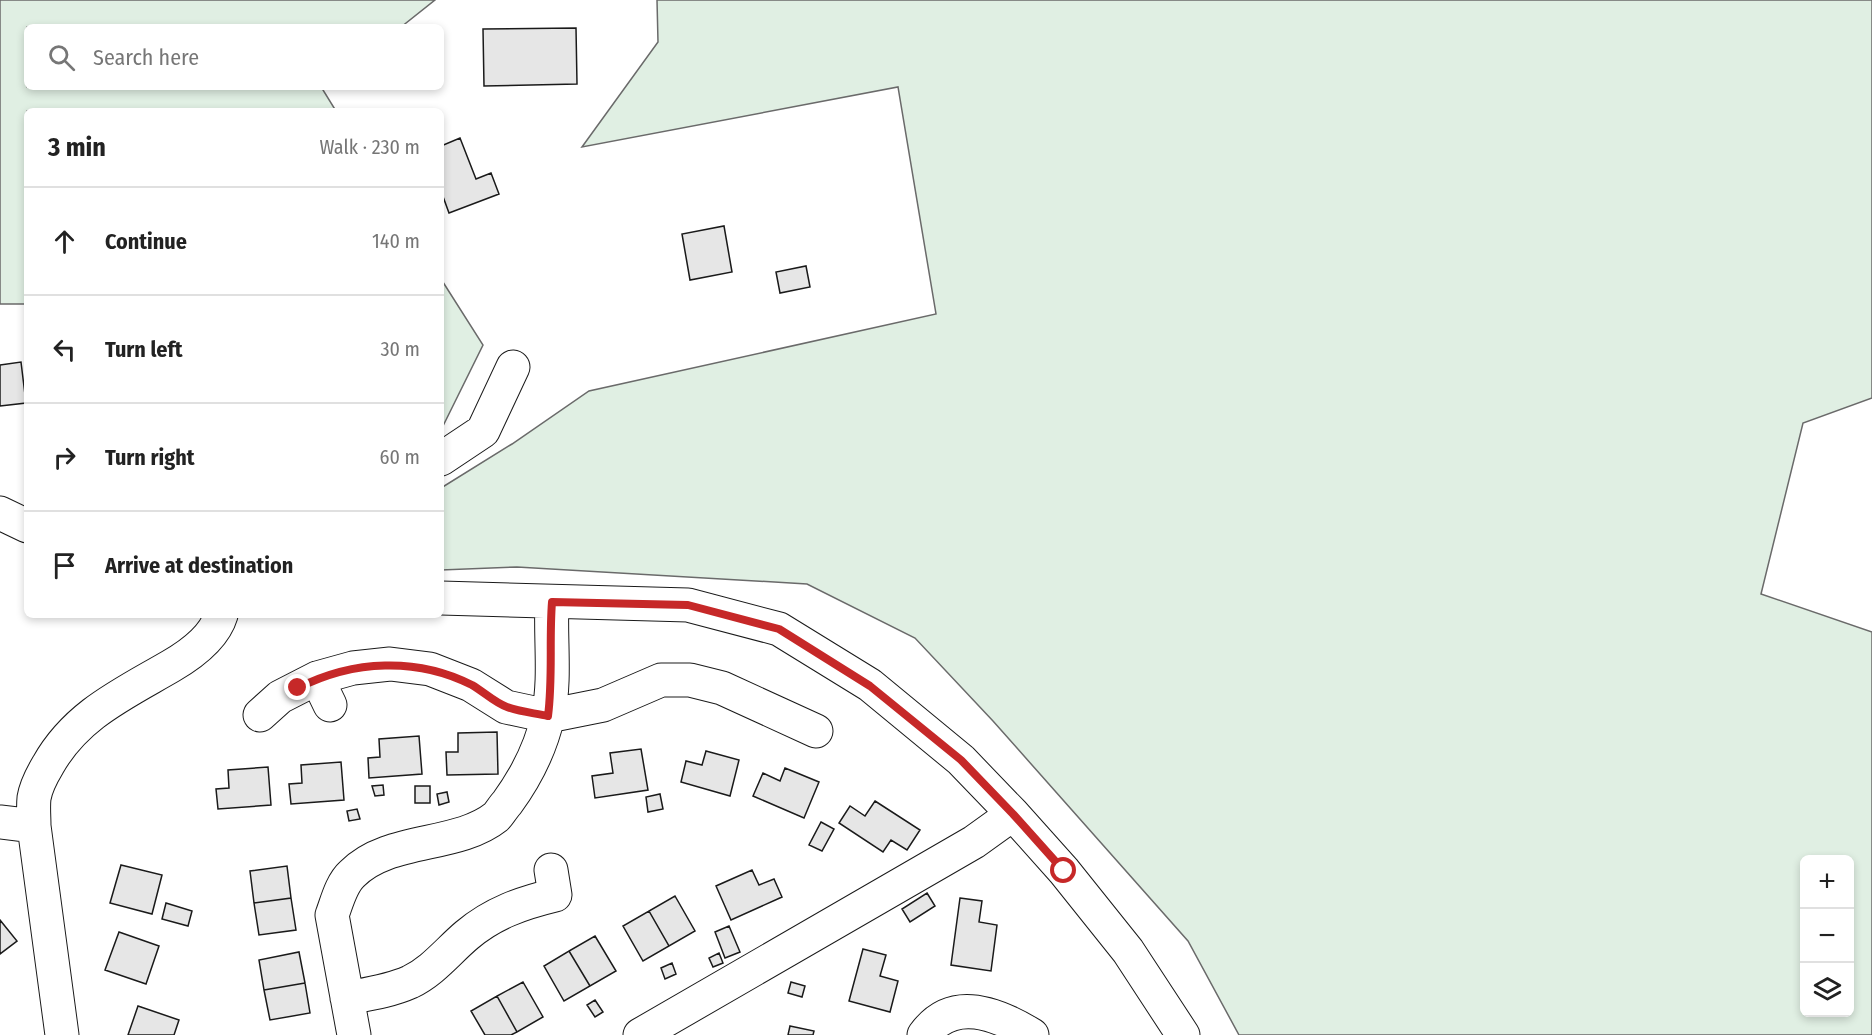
<!DOCTYPE html>
<meta charset="utf-8">
<style>
:root{--surface:#fff;--page:#f6f6f6;--text:#222;--muted:#767676;--line:#e0e0e0}
body{margin:0;font-family:"Fira Sans Condensed",sans-serif;background:var(--page);color:var(--text)}
.controls{position:absolute;right:18px;bottom:18px;display:grid;overflow:hidden;border-radius:9px;box-shadow:0 3px 9px #0003}
.controls button{width:54px;height:54px;display:grid;place-items:center;padding:0;border:0;border-bottom:2px solid var(--line);background:var(--surface);color:var(--text);font:30px sans-serif}
.stop{position:absolute;width:18px;height:18px;margin:-14px;border:4px solid #c62828;border-radius:50%;background:#fff}
.stop.end{background:#c62828;border-color:#fff;box-shadow:0 2px 6px #0008}
.list{margin:0;padding:0;list-style:none}
h2{display:flex;justify-content:space-between;align-items:center;height:78px;margin:0;padding:0 24px;font-size:26px}
h2 small{font-size:20px;font-weight:400;color:var(--muted)}
.list li{display:grid;grid-template-columns:39px 1fr auto;gap:18px;align-items:center;box-sizing:border-box;height:108px;padding:0 24px;border-top:2px solid var(--line)}
.list b{display:block;font-size:22px;white-space:nowrap}
.list em{font-size:20px;font-style:normal;color:var(--muted)}
.icon{flex:none;width:33px;height:33px;fill:none;stroke:currentColor;stroke-width:2;stroke-linecap:round;stroke-linejoin:round}
.map{position:relative;flex:none;width:1872px;height:1035px;overflow:hidden}
.search{position:absolute;background:var(--surface);box-shadow:0 3px 9px #0003;left:24px;top:24px;width:420px;height:66px;display:flex;align-items:center;gap:15px;box-sizing:border-box;padding:0 21px;border-radius:9px;color:var(--muted);font-size:22px}
.panel{position:absolute;background:var(--surface);box-shadow:0 3px 9px #0003;left:24px;top:108px;width:420px;height:510px;border-radius:9px}
.map>svg:first-child{display:block}
.green{fill:#e0efe3;stroke:#6a6a6a;stroke-width:1.5;fill-rule:evenodd}
.building{fill:#e6e6e6;stroke:#1a1a1a;stroke-width:1.5}
.lines{fill:none;stroke-linecap:round;stroke-linejoin:round}
.minor-casing{stroke:#1a1a1a;stroke-width:35}
.minor{stroke:#fff;stroke-width:33}
.route{stroke:#c62828;stroke-width:8}
</style>
<div class="map">
<svg width="1872" height="1035" viewBox="0 0 1872 1035">
<rect width="100%" height="100%" fill="#fff"/>
<path class="green" d="M0 0H435L401 27H27V87H325L323 90 336 111H27V304H0Z
M657 0H1872V398L1803 423 1761 594 1872 632V1035H1239L1188 941 993 721 915 638 807 584 517 567 441 570V488L512 444 589 391 936 314 898 87 582 147 658 42ZM1804 860H1850V1012H1804Z
M441 279 483 345 441 430Z"/>
<path class="building" d="M576 28 577 84 484 86 483 29Z
M460 138 476 179 491 173 499 194 449 213 441 191V146Z
M724 226 732 272 690 280 682 234Z
M806 266 810 287 780 293 776 272Z
M21 362 26 403 0 406V365Z
M497 732 498 774 447 775 446 752H458V733Z
M419 736 422 774 369 778 368 758 380 757 379 739Z
M641 749 648 790 595 798 592 776 613 773 610 753Z
M706 751 739 760 730 796 681 782 686 761 702 765Z
M341 762 344 800 291 804 289 784 302 783 301 765Z
M268 767 271 805 218 809 216 789 229 788 228 770Z
M785 768 819 782 804 818 753 796 763 773 780 781Z
M383 785 384 795 375 796 372 786Z
M415 786H430V803H415Z
M447 792 449 802 439 805 437 794Z
M660 794 663 809 648 812 646 797Z
M875 801 920 830 907 850 891 840 883 852 839 823 850 806 865 816Z
M357 809 360 819 349 821 347 811Z
M821 822 834 829 822 851 809 845Z
M121 865 162 875 152 914 110 903Z
M287 866 291 898 254 903 250 871Z
M752 870 759 885 774 879 782 897 731 920 716 886Z
M927 893 935 906 910 922 902 909Z
M675 896 695 931 669 946 649 911Z
M291 898 296 930 259 935 254 903Z
M960 898 982 901 979 922 997 925 991 971 951 965Z
M166 903 192 911 188 926 162 919Z
M649 911 669 946 643 961 623 926Z
M0 920 17 941 0 954Z
M729 926 740 952 725 958 715 932Z
M119 932 159 946 146 984 105 970Z
M595 936 616 971 590 986 569 951Z
M863 949 886 955 880 976 898 981 890 1012 849 1001Z
M569 951 590 986 564 1001 544 966Z
M299 952 305 983 264 990 259 960Z
M719 953 723 963 713 967 709 958Z
M672 963 676 974 665 979 661 968Z
M523 982 543 1017 517 1032 497 996Z
M791 982 805 986 802 997 788 993Z
M305 983 310 1013 270 1020 264 990Z
M497 996 517 1032 511 1035H485L471 1011Z
M595 1000 603 1012 595 1017 587 1005Z
M138 1006 179 1020 174 1035H128Z
M790 1026 814 1031 813 1035H788Z"/>
<g class="lines">
<defs>
<path id="minor" d="M441 459 483 431 513 367
M0 513 27 526
M441 598 688 605 779 629 870 685 961 760 1013 814 1064 871 1128 951 1183 1035
M317 678 330 705
M260 715 280 697 317 678 353 668 390 664 430 669 471 685 506 707 548 716 603 705 661 680H690L722 688 816 731
M0 822 34 826
M347 998C368 994 390 991 410 982 433 971 448 951 467 935 493 913 522 903 555 895L551 870
M62 1035 34 826C34 817 33 807 34 798 36 786 42 775 48 765 76 715 123 694 171 666 190 655 214 638 221 615
M354 1035 332 915C337 902 341 884 352 874 388 837 457 848 496 817 500 813 503 807 507 803 526 777 541 747 548 716 556 679 550 639 552 602
M640 1035 974 842 1013 814
M924 1035C953 995 998 1014 1032 1035"/>
</defs>
<use href="#minor" class="minor-casing"/>
<use href="#minor" class="minor"/>
</g>
<g class="lines">
<path class="route" d="M298 688C353 660 417 657 472 685 484 692 495 703 507 707 520 712 535 713 548 716 553 678 549 640 552 602L688 605 779 629 870 686 961 760 1013 814 1064 871"/>
</g>
</svg>
<div class="controls">
<button>+</button>
<button>−</button>
<button><svg class="icon" aria-label="layers" viewBox="0 0 24 24"><path d="M12 4l9 5-9 5-9-5zM3 14l9 5 9-5"/></svg></button>
</div>
<div class="stop" style="left:1064px;top:871px"></div>
<div class="stop end" style="left:298px;top:688px"></div>
<div class="search"><svg class="icon" aria-label="search" viewBox="0 0 24 24"><circle cx="10" cy="10" r="6"/><path d="M15 15l6 6"/></svg>Search here</div>
<section class="panel">
<h2>3 min<small>Walk · 230 m</small></h2>
<ul class="list">
<li><svg class="icon" aria-label="ahead" viewBox="0 0 24 24"><path d="M12 20V5M6 11l6-6 6 6"/></svg><div><b>Continue</b></div><em>140 m</em></li>
<li><svg class="icon" aria-label="left" viewBox="0 0 24 24"><path d="M17 20v-9H6M10 6l-5 5 5 5"/></svg><div><b>Turn left</b></div><em>30 m</em></li>
<li><svg class="icon" aria-label="right" viewBox="0 0 24 24"><path d="M7 20v-9h11M14 6l5 5-5 5"/></svg><div><b>Turn right</b></div><em>60 m</em></li>
<li><svg class="icon" aria-label="arrive" viewBox="0 0 24 24"><path d="M6 21V4h12l-3 4 3 4H6"/></svg><div><b>Arrive at destination</b></div></li>
</ul>
</section>
</div>
